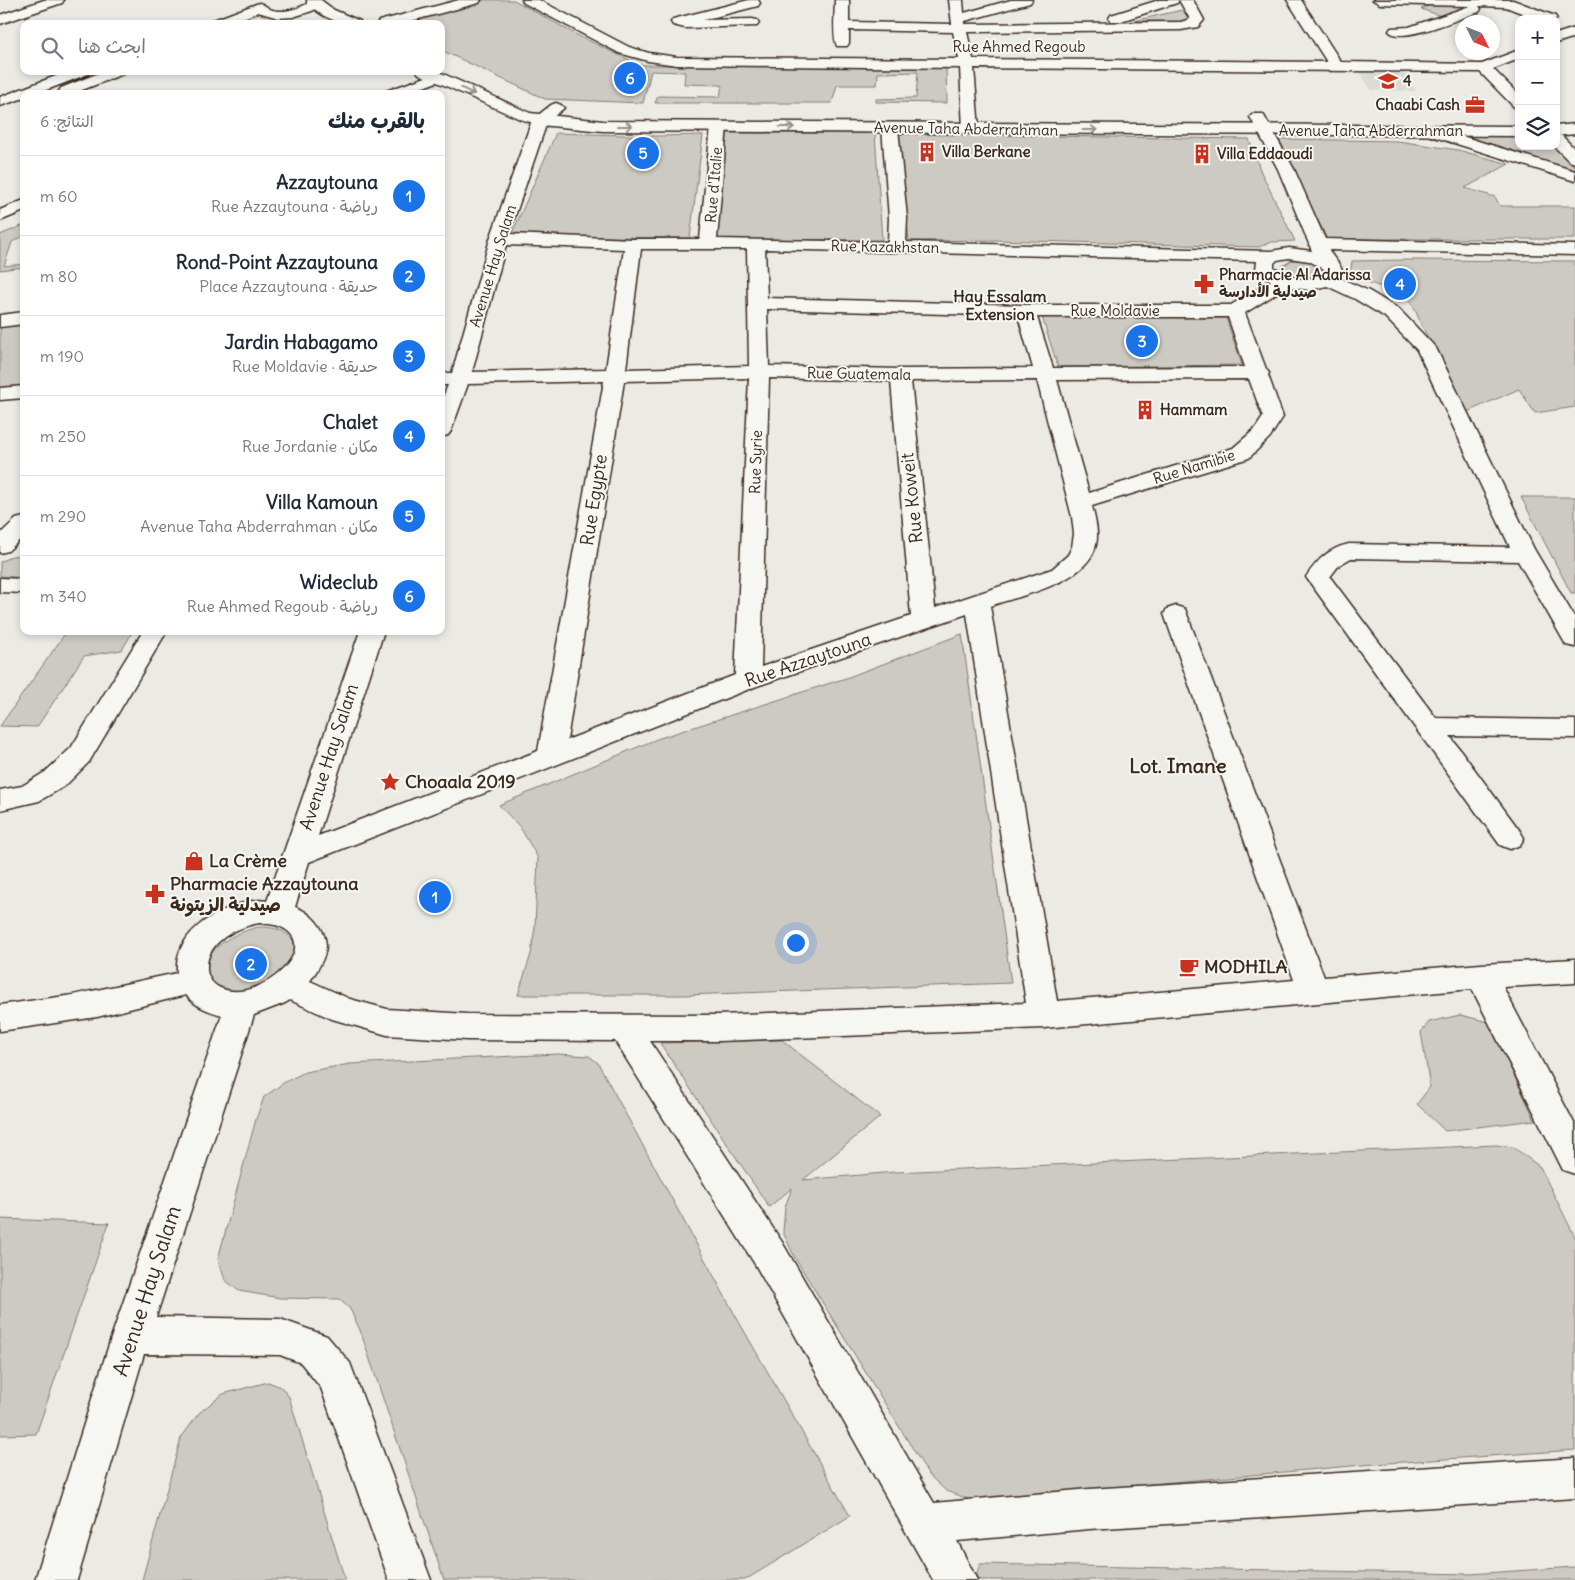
<!DOCTYPE html>
<html lang="ar">
<meta charset="utf-8">
<style>
:root{--surface:#fff;--page:#f6f6f7;--text:#1f2937;--muted:#747a83;--line:#e0e1e3;--accent:#1a73e8}
body{margin:0;font-family:Delius,"Playpen Sans Arabic",sans-serif;background:var(--page);color:var(--text);direction:rtl}
.controls{position:absolute;right:15px;top:15px;display:grid;overflow:hidden;border-radius:10px;box-shadow:0 2px 8px #0003}
.controls button{width:45px;height:45px;display:grid;place-items:center;padding:0;border:0;border-bottom:1px solid var(--line);background:var(--surface);color:var(--text);font:25px sans-serif}
.compass{position:absolute;left:1455px;top:15px;width:45px;height:45px;border-radius:50%;background:var(--surface);box-shadow:0 2px 8px #0003;rotate:133deg}
.you{position:absolute;left:795px;top:942px;width:18px;height:18px;margin:-12px;border:4px solid #fff;border-radius:50%;background:#1a73e8;box-shadow:0 0 0 8px #1a73e833}
.badge{display:grid;place-items:center;width:32px;height:32px;border-radius:50%;background:var(--accent);color:#fff;font-size:16px;font-weight:700}
.pin{position:absolute;translate:-50% -50%;border:2px solid #fff;box-shadow:0 1px 5px #0006}
.list{margin:0;padding:0;list-style:none}
h2{display:flex;justify-content:space-between;align-items:center;height:65px;margin:0;padding:0 20px;font-size:21px}
h2 small{font-size:16px;font-weight:400;color:var(--muted)}
.list li{display:grid;grid-template-columns:32px 1fr auto;gap:15px;align-items:center;box-sizing:border-box;height:80px;padding:0 20px;border-top:1px solid var(--line)}
.list b{display:block;font-size:19px;white-space:nowrap}
.list p{margin:0;font-size:16px;white-space:nowrap;color:var(--muted)}
.list em{font-size:16px;font-style:normal;color:var(--muted)}
.icon{flex:none;width:28px;height:28px;fill:none;stroke:currentColor;stroke-width:2;stroke-linecap:round;stroke-linejoin:round}
.map{position:relative;flex:none;width:1575px;height:1580px;overflow:hidden;direction:ltr}
.search{position:absolute;background:var(--surface);box-shadow:0 2px 8px #0003;left:20px;top:20px;width:425px;height:55px;display:flex;align-items:center;gap:12px;box-sizing:border-box;padding:0 18px;border-radius:10px;color:var(--muted);font-size:19px}
.panel{position:absolute;background:var(--surface);box-shadow:0 2px 8px #0003;left:20px;top:90px;width:425px;height:545px;border-radius:10px;direction:rtl}
.map>svg:first-child{display:block}
.built{fill:#dcdad4}
.green{fill:#cdcac4;stroke:#847a71}
.lines{fill:none;stroke-linecap:round;stroke-linejoin:round}
.minor-casing{stroke:#3b2a1e;stroke-width:3}
.tertiary-casing{stroke:#3b2a1e;stroke-width:3}
.primary-casing{stroke:#3b2a1e;stroke-width:3}
.minor{fill:#f6f6f2;fill-rule:evenodd}
.tertiary{fill:#f6f6f2;fill-rule:evenodd}
.primary{fill:#f6f6f2;fill-rule:evenodd}
.oneway{stroke:#989088}
.labels{text-anchor:middle;stroke-width:4;stroke-linejoin:round;paint-order:stroke}
.far-street-label{font-size:15px;fill:#3b2a1e;stroke:#f6f6f2}
.far-poi-label{font-size:15px;font-weight:bold;fill:#3b2a1e;stroke:#f6f6f2;text-anchor:start}
.far-quarter-label{font-size:16px;font-weight:bold;fill:#3b2a1e;stroke:#f6f6f2}
.street-label{font-size:18px;fill:#3b2a1e;stroke:#f6f6f2}
.poi-label{font-size:18px;font-weight:bold;fill:#3b2a1e;stroke:#f6f6f2;text-anchor:start}
.quarter-label{font-size:20px;font-weight:bold;fill:#3b2a1e;stroke:#f6f6f2}
.near-street-label{font-size:21px;fill:#3b2a1e;stroke:#f6f6f2}
</style>
<div class="map">
<svg width="1575" height="1580" viewBox="0 0 1575 1580">
<rect width="100%" height="100%" fill="#ebeae5"/>
<filter id="ink" filterUnits="userSpaceOnUse"><feTurbulence type="fractalNoise" baseFrequency=".02" numOctaves="2"/><feDisplacementMap in="SourceGraphic" scale="10" xChannelSelector="R" yChannelSelector="G"/><feConvolveMatrix kernelMatrix="1 2 1 2 8 2 1 2 1" color-interpolation-filters="sRGB"/></filter>
<g filter="url(#ink)">
<path class="built" d="M1360 72H1403L1416 91 1371 90Z"/>
<path class="green" d="M485 0H514L577 35 640 65 848 66 946 68 947 103 876 102V99L916 98 918 72 878 73 877 85H837L832 103H655L658 96 720 97 722 85 684 84 685 72 651 71 643 103 545 99 441 50V24H394Z
M1431 5 1472 6 1441 16 1421 9Z
M1182 10 1191 21H1133Z
M556 133 658 136 703 135 690 238 511 236Z
M726 133H875L882 240 717 239Z
M898 134 1249 139 1261 172 1295 241 1271 242 1259 247 993 240 909 241Z
M1519 135V146H1555L1575 167V173L1495 146 1456 136Z
M1279 139 1398 141 1458 150 1509 164 1465 188 1495 197 1500 206H1575V239H1327Z
M24 225V236L12 242 4 266 24 264V267L0 270V235Z
M1292 260 1311 261 1326 269 1328 274C1310 280 1299 284 1282 271L1281 267Z
M1404 260 1575 261V407L1535 413 1519 389 1467 412C1456 384 1440 359 1425 332 1418 319 1415 304 1404 295L1350 276 1352 261Z
M1042 317 1226 318 1242 365 1058 367Z
M24 320V386L0 391V322Z
M1521 497H1575V593H1571Z
M24 555V578L0 576V562L12 556Z
M67 631H133L122 650 84 656 37 727 0 726Z
M962 634 1011 983 686 995H518L531 954 535 927 538 858 520 827 499 805 657 739 846 678Z
M259 927C277 927 290 931 298 949L271 990 222 993C218 989 211 984 209 979 196 950 238 931 259 927Z
M1460 1015 1489 1022 1535 1120 1445 1131 1417 1104 1430 1087 1421 1032 1429 1022Z
M782 1040 880 1117 803 1180 895 1172 1496 1145 1513 1147 1540 1167 1575 1237V1450L1374 1464 971 1500 946 1491 929 1475 795 1258 783 1232 785 1207 792 1188 769 1207 660 1043Z
M558 1054 589 1056 598 1063 735 1315 850 1516 745 1580H444L360 1330 350 1309 339 1299 280 1298 239 1291 225 1280 218 1259 256 1119 264 1097 285 1082 305 1072 350 1064Z
M0 1219 109 1223 36 1434 0 1435Z
M268 1382 281 1387 289 1397 345 1580H142L181 1438 199 1413 223 1394Z
M980 1564 1469 1574 1575 1567V1580H978L976 1576Z"/>
<g class="lines">
<defs>
<path id="minor" d="M44 0H64L62 3 0 24V15Z
M459 0H481L479 3 400 24H377L379 21Z
M522 0H539L629 47 649 53 677 57 959 59 953 32 849 30V43L847 46H837C832 36 835 12 835 0H849V22L952 24 949 0H963L964 13 1011 0H1032L1030 3 965 21V24L1181 22 1190 19 1179 0H1193L1204 20 1198 27 1181 30 967 32 973 59 1327 62 1287 0H1301L1341 62 1482 64 1519 50V59L1493 69 1519 95V108L1514 107 1480 72 974 68 979 129 976 132H966L963 129 960 68 677 65 648 61 619 53 524 3Z
M749 0H758L760 3 758 6 703 20 752 19 757 20 759 23 757 26 685 28 673 25 671 22 673 19Z
M1159 0H1179L1177 3 1121 21H1111L1109 18 1111 15Z
M1373 0H1513L1555 16 1557 19H1537L1506 7 1479 6 1481 9 1479 12C1463 17 1400 45 1389 31L1391 28 1409 27 1470 6 1380 4Z
M1575 28V37L1556 43V34Z
M437 73 442 74 444 77 442 80 405 94H384L386 91Z
M556 103 561 105 564 108 547 122 509 234 633 239H700L711 126 714 123H724L727 126 717 239 888 242 889 218 882 128 885 125H895L898 128 907 218 906 242 1271 251 1289 248 1312 251 1278 169 1250 117 1253 114H1263L1294 169 1325 239 1575 245V255L1329 250C1333 259 1341 263 1343 274L1340 278 1369 291 1399 309 1436 348 1534 549 1575 618V647L1566 645 1518 561 1351 558 1339 565 1330 577 1436 718 1575 720V738L1450 736 1520 831 1524 838 1520 845 1510 849 1500 845 1306 577C1318 559 1328 549 1349 544L1510 547 1417 350 1385 317 1355 299 1327 286 1309 290 1287 287 1245 313 1266 369 1269 373 1268 375 1283 417 1270 437 1249 458 1092 506C1095 519 1099 532 1096 545 1087 583 1022 595 990 606L1057 1001 1294 980 1164 614 1167 609 1176 606 1185 609 1324 977 1481 964 1575 959V983L1503 987 1575 1125V1174L1563 1170 1472 989 1044 1028 719 1041H650L782 1242 934 1503 1089 1489 1575 1458V1498L1089 1529 957 1541 977 1580H933L756 1266 615 1041 467 1040 387 1035 332 1019 290 1000 285 1003 254 1015 156 1317 280 1319 327 1336 350 1363 431 1580H389L321 1388 301 1363 280 1355 144 1354 77 1580H35L112 1335 222 1015C208 1011 196 1007 186 995L97 1017 0 1031V1005L73 995 177 973C174 937 207 915 237 905 247 902 256 899 267 901L360 631H384L318 836 538 751 604 381 468 384 451 431 448 435 441 437V402L448 385H441V373H452L490 239 532 120 551 105ZM506 245 624 249 606 369 472 372ZM641 249H747L749 366 626 369ZM765 249 1257 261 1256 269 1271 281 1231 305H1026L767 298ZM1289 258 1309 261 1324 269 1325 272C1309 284 1289 279 1274 267V263L1277 260ZM767 309 1018 316 1033 368 900 369 769 366ZM1037 317H1228L1245 367 1053 368ZM749 378 735 675 567 740 624 381ZM769 378 891 381 911 616 761 667ZM1249 379 1263 417 1255 429 1233 448 1089 493 1057 380ZM1037 380 1072 517 1074 534 1072 547 1068 555 1052 569 935 608 911 381ZM967 614 1026 1003 719 1015 467 1014 387 1009 350 999 310 981C317 971 326 957 326 945 325 927 310 912 295 907L309 862 757 686ZM259 923C266 924 275 924 281 927 324 947 259 1003 223 989 214 986 208 979 207 970 205 942 237 927 259 923Z
M1433 127 1575 171V181L1428 135 1425 132 1428 129Z
M1556 134 1562 136 1575 149V163L1569 161 1554 146H1556Z
M24 200V211L0 221V210Z
M24 312V324L0 327V315Z
M24 386V398L0 400V388Z
M24 517V536L8 551 0 553V534L16 519Z
M0 578 24 579V593L0 592Z
M143 631H167L89 762 65 786 39 801 0 810V790L22 786 45 772 71 748Z"/>
<path id="tertiary" d="M310 0H321L334 10 360 21 362 24C341 24 321 19 308 2Z
M417 71H437L530 113 603 121 1519 126V136L603 131 540 125 520 119 419 74Z
M1575 124V134L1556 136V126Z"/>
<path id="primary" d="M307 0H321L320 6 312 11 293 17 278 18 258 12 229 24H209L211 21 259 3C264 4 266 7 270 9 281 14 297 9 307 4Z
M69 71H90L88 74 36 94H24V98L0 106V97Z
M104 71H125L123 74 72 94H61L59 91 61 88Z"/>
</defs>
<use href="#minor" class="minor-casing"/>
<use href="#tertiary" class="tertiary-casing"/>
<use href="#primary" class="primary-casing"/>
<use href="#minor" class="minor"/>
<use href="#tertiary" class="tertiary"/>
<use href="#primary" class="primary"/>
</g>
<defs><path id="oneway-shaft" d="M-6 0H5M1.5-3L5.5 0L1.5 3" fill="none" stroke-width="1.6" stroke-linecap="round" stroke-linejoin="round" transform="scale(1.25)"/></defs>
<g class="oneway">
<use href="#oneway-shaft" transform="translate(468 91) rotate(24)"/>
<use href="#oneway-shaft" transform="translate(625 126)"/>
<use href="#oneway-shaft" transform="translate(787 127)"/>
<use href="#oneway-shaft" transform="translate(1090 130)"/>
</g>
</g>
<defs>
<symbol id="school-bare" viewBox="-9 -9 18 18"><path d="M0-5L7-2L0 1L-7-2ZM-4 1L0 2.5L4 1V4Q0 6-4 4Z" fill="#c8321e" stroke="#f6f6f2" stroke-width="2.5" paint-order="stroke"/></symbol>
<symbol id="office-bare" viewBox="-9 -9 18 18"><path d="M-6-3h4V-5.5h4V-3h4V5H-6ZM-1-4.5V-3h2v-1.5ZM-6 0V1H6V0Z" fill="#c8321e" stroke="#f6f6f2" stroke-width="2.5" paint-order="stroke"/></symbol>
<symbol id="building-bare" viewBox="-9 -9 18 18"><path d="M-4-6H4V6H1V3H-1V6H-4ZM-2.5-4.3h1.7v1.8h-1.7ZM.8-4.3h1.7v1.8H.8ZM-2.5-1h1.7V.8h-1.7ZM.8-1h1.7V.8H.8Z" fill="#c8321e" stroke="#f6f6f2" stroke-width="2.5" paint-order="stroke"/></symbol>
<symbol id="pharmacy-bare" viewBox="-9 -9 18 18"><path d="M-2-6h4v4h4v4h-4v4h-4v-4h-4v-4h4Z" fill="#c8321e" stroke="#f6f6f2" stroke-width="2.5" paint-order="stroke"/></symbol>
<symbol id="sight-bare" viewBox="-9 -9 18 18"><path d="M0-6L1.8-2.2L6-1.7L2.9 1.2L3.7 5.4L0 3.3L-3.7 5.4L-2.9 1.2L-6-1.7L-1.8-2.2Z" fill="#c8321e" stroke="#f6f6f2" stroke-width="2.5" paint-order="stroke"/></symbol>
<symbol id="shop-bare" viewBox="-9 -9 18 18"><path d="M-5-2.5h2.3a2.7 3.5 0 0 1 5.4 0H5L5.5 6h-11ZM-1.5-2.5h3a1.5 2.3 0 0 0-3 0Z" fill="#c8321e" stroke="#f6f6f2" stroke-width="2.5" paint-order="stroke"/></symbol>
<symbol id="cafe-bare" viewBox="-9 -9 18 18"><path d="M-5.5-4.5H6V0H3Q3 3.5 0 3.5H-2.5Q-5.5 3.5-5.5 0ZM3-3.2v2h1.7v-2ZM-6 4.5H4V6H-6Z" fill="#c8321e" stroke="#f6f6f2" stroke-width="2.5" paint-order="stroke"/></symbol>
</defs>
<g fill-rule="evenodd">
<use href="#school-bare" x="1374" y="67" width="28" height="28"/>
<use href="#office-bare" x="1461" y="91" width="28" height="28"/>
<use href="#building-bare" x="913" y="138" width="28" height="28"/>
<use href="#building-bare" x="1188" y="140" width="28" height="28"/>
<use href="#pharmacy-bare" x="1190" y="270" width="28" height="28"/>
<use href="#building-bare" x="1131" y="396" width="28" height="28"/>
<use href="#sight-bare" x="376" y="768" width="28" height="28"/>
<use href="#shop-bare" x="180" y="847" width="28" height="28"/>
<use href="#pharmacy-bare" x="141" y="880" width="28" height="28"/>
<use href="#cafe-bare" x="1175" y="953" width="28" height="28"/>
</g>
<g class="labels">
<g class="far-street-label">
<text x="1019" y="52">Rue Ahmed Regoub</text>
<text transform="translate(966 129) rotate(1)" y="5">Avenue Taha Abderrahman</text>
<text x="1371" y="136">Avenue Taha Abderrahman</text>
<text transform="translate(714 185) rotate(-85)" y="5">Rue d'Italie</text>
<text transform="translate(885 247) rotate(1)" y="5">Rue Kazakhstan</text>
<text transform="translate(493 266) rotate(-73)" y="5">Avenue Hay Salam</text>
<text x="1115" y="316">Rue Moldavie</text>
<text transform="translate(859 374) rotate(1)" y="5">Rue Guatemala</text>
<text transform="translate(756 462) rotate(-88)" y="5">Rue Syrie</text>
<text transform="translate(1194 467) rotate(-17)" y="5">Rue Namibie</text>
</g>
<g class="far-poi-label">
<text x="1403" y="86">4</text>
<text x="1460" y="110" text-anchor="end">Chaabi Cash</text>
<text x="942" y="157">Villa Berkane</text>
<text x="1217" y="159">Villa Eddaoudi</text>
<text x="1219" y="280">Pharmacie Al Adarissa<tspan x="1219" dy="17">صيدلية الأدارسة</tspan></text>
<text x="1160" y="415">Hammam</text>
</g>
<g class="far-quarter-label">
<text x="1000" y="302">Hay Essalam<tspan x="1000" dy="18">Extension</tspan></text>
</g>
<g class="street-label">
<text transform="translate(912 498) rotate(-96)" y="6">Rue Koweit</text>
<text transform="translate(594 500) rotate(-81)" y="6">Rue Egypte</text>
<text transform="translate(808 660) rotate(-19)" y="6">Rue Azzaytouna</text>
<text transform="translate(329 757) rotate(-72)" y="6">Avenue Hay Salam</text>
</g>
<g class="poi-label">
<text x="405" y="788">Choaala 2019</text>
<text x="209" y="867">La Crème</text>
<text x="170" y="890">Pharmacie Azzaytouna<tspan x="170" dy="21">صيدلية الزيتونة</tspan></text>
<text x="1204" y="973">MODHILA</text>
</g>
<g class="quarter-label">
<text x="1178" y="773">Lot. Imane</text>
</g>
<g class="near-street-label">
<text transform="translate(147 1291) rotate(-72)" y="7">Avenue Hay Salam</text>
</g>
</g>
</svg>
<div class="controls">
<button>+</button>
<button>−</button>
<button><svg class="icon" aria-label="layers" viewBox="0 0 24 24"><path d="M12 4l9 5-9 5-9-5zM3 14l9 5 9-5"/></svg></button>
</div>
<svg class="compass" viewBox="-18 -18 36 36"><path d="M0-13l5 13h-10z" fill="#e53935"/><path d="M0 13l5-13h-10z" fill="#747a83"/></svg>
<div class="you"></div>
<div class="pin badge" style="left:435px;top:897px">1</div>
<div class="pin badge" style="left:251px;top:964px">2</div>
<div class="pin badge" style="left:1142px;top:341px">3</div>
<div class="pin badge" style="left:1400px;top:284px">4</div>
<div class="pin badge" style="left:643px;top:153px">5</div>
<div class="pin badge" style="left:630px;top:78px">6</div>
<div class="search"><svg class="icon" aria-label="search" viewBox="0 0 24 24"><circle cx="10" cy="10" r="6"/><path d="M15 15l6 6"/></svg>ابحث هنا</div>
<section class="panel">
<h2>بالقرب منك<small>النتائج: 6</small></h2>
<ul class="list">
<li><span class="badge">1</span><div><b>Azzaytouna</b><p>رياضة · Rue Azzaytouna</p></div><em>60 m</em></li>
<li><span class="badge">2</span><div><b>Rond-Point Azzaytouna</b><p>حديقة · Place Azzaytouna</p></div><em>80 m</em></li>
<li><span class="badge">3</span><div><b>Jardin Habagamo</b><p>حديقة · Rue Moldavie</p></div><em>190 m</em></li>
<li><span class="badge">4</span><div><b>Chalet</b><p>مكان · Rue Jordanie</p></div><em>250 m</em></li>
<li><span class="badge">5</span><div><b>Villa Kamoun</b><p>مكان · Avenue Taha Abderrahman</p></div><em>290 m</em></li>
<li><span class="badge">6</span><div><b>Wideclub</b><p>رياضة · Rue Ahmed Regoub</p></div><em>340 m</em></li>
</ul>
</section>
</div>
